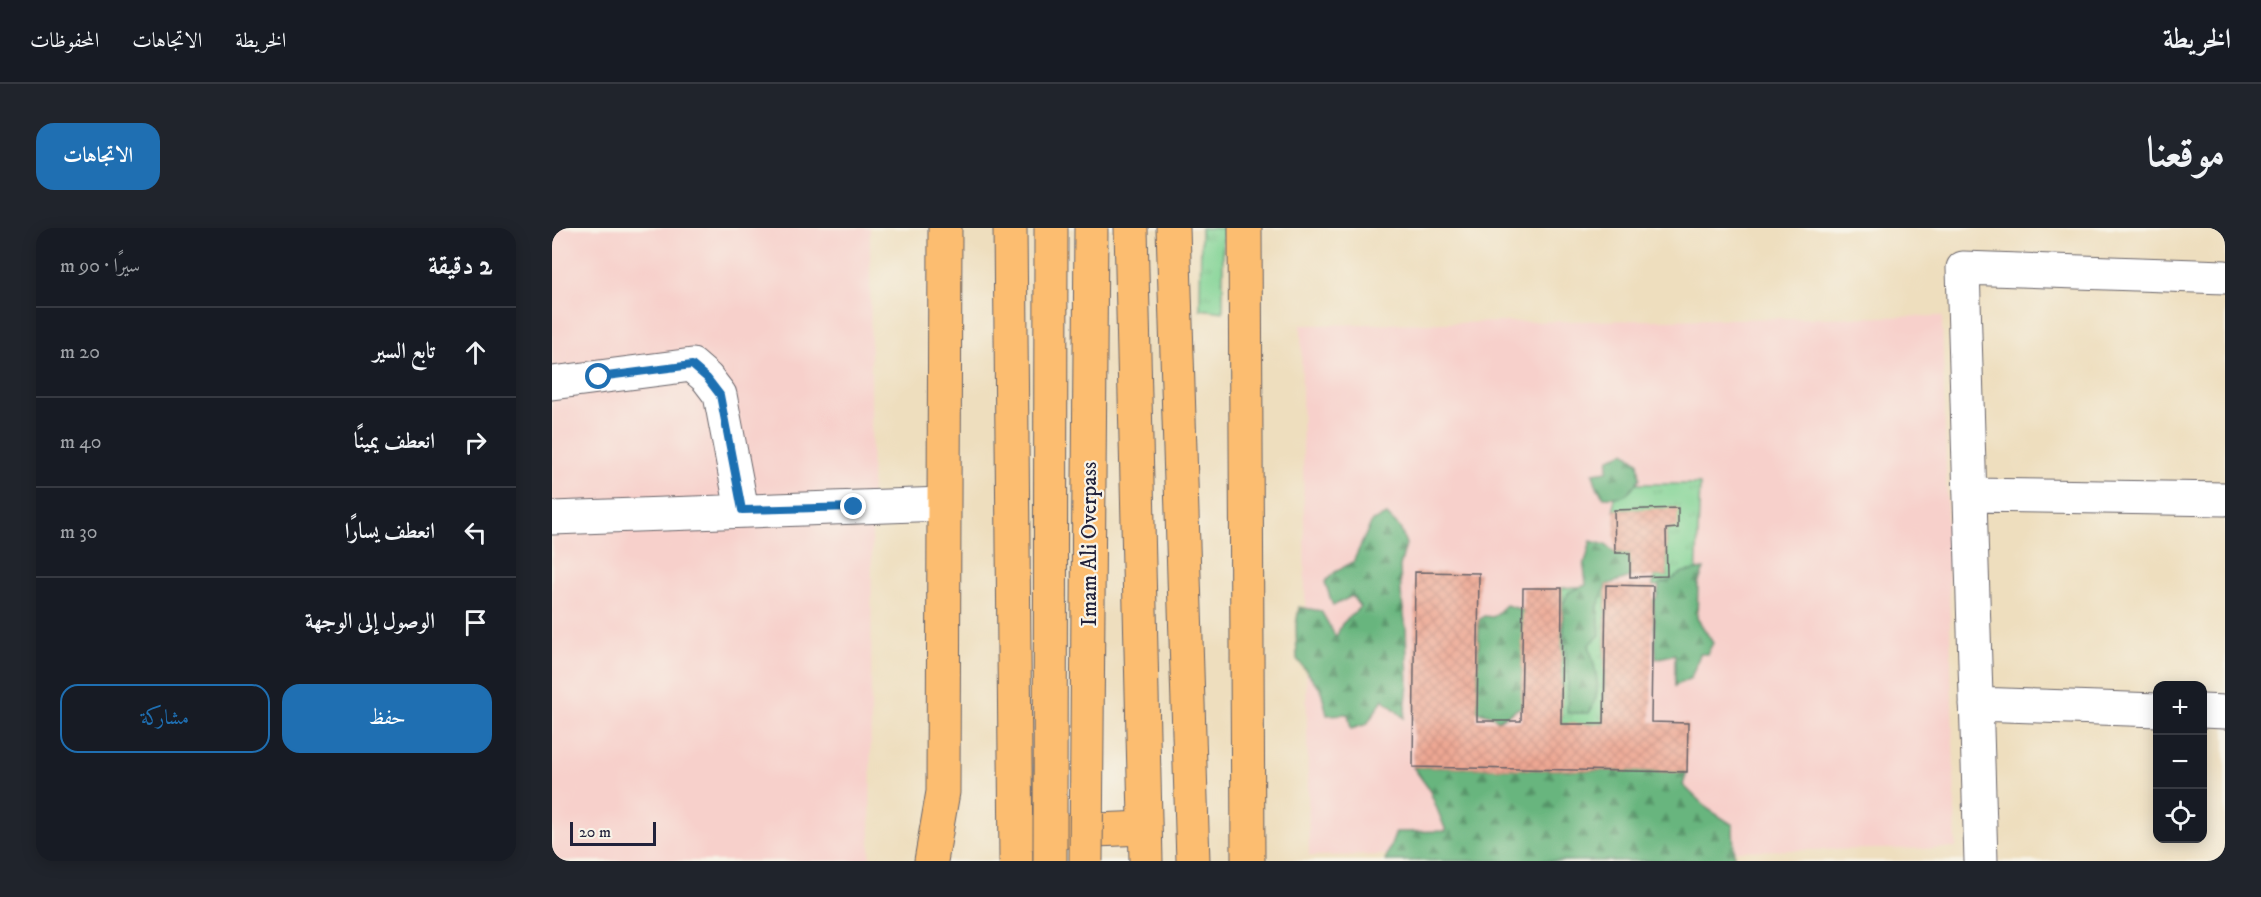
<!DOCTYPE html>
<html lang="ar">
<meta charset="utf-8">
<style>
:root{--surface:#171b24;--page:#20242c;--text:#f1f3f6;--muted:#9ea1a6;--line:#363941;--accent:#1f6fb2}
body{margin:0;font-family:"IM FELL DW Pica",Amiri,serif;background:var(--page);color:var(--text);direction:rtl}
.controls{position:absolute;right:18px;bottom:18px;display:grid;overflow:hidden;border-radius:12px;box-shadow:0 3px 15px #0003}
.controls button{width:54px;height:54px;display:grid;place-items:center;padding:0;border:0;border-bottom:2px solid var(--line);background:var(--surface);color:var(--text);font:30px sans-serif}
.scale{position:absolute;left:18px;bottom:15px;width:86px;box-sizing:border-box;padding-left:6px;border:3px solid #22223b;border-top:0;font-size:16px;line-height:21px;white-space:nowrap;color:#22223b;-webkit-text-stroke:4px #f7f3e8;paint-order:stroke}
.stop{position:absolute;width:18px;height:18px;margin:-14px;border:4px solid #1f6fb2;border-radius:50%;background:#fff}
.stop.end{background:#1f6fb2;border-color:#fff;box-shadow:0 2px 6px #0008}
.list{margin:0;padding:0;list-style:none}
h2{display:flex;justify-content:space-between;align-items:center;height:78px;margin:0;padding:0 24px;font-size:26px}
h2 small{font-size:20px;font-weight:400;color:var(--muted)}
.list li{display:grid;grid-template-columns:39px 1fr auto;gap:18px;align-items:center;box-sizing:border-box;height:90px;padding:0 24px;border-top:2px solid var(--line)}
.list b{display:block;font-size:22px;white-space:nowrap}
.list em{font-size:20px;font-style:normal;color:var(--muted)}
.actions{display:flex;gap:12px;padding:18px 24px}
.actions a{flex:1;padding:14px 0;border:2px solid var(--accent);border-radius:18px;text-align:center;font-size:21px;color:var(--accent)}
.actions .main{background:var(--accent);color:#fff}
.icon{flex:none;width:33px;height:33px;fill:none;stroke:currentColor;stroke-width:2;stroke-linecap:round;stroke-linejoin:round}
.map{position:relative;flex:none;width:1673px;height:633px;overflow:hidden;direction:ltr;border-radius:18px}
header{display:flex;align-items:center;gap:36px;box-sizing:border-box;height:84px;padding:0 30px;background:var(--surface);border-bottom:2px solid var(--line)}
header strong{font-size:28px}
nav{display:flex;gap:33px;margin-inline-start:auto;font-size:21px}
.intro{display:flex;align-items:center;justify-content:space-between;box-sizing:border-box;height:144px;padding:0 36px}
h1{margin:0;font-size:42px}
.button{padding:15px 27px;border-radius:18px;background:var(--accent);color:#fff;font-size:21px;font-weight:700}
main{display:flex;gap:36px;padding:0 36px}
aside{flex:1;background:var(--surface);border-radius:18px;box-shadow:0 3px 15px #0003}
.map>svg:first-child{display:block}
.built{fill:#f7d0cb}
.grass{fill:url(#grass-tufts);stroke:#527a68;stroke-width:1.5}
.forest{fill:url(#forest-firs);stroke:#456c5c;stroke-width:1.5}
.building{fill:url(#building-cross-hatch)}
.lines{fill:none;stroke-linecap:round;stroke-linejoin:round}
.minor-casing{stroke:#696469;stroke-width:35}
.major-casing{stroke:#696469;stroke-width:35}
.highway-casing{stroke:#696469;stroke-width:35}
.minor{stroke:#fff;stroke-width:33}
.major{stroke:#fcbd6f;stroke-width:33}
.highway{stroke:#fcbd6f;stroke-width:33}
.highway-bridge-casing{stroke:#696469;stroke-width:35;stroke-linecap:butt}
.highway-bridge{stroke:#fcbd6f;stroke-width:33}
.route{stroke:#1f6fb2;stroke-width:8}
.labels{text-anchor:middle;stroke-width:4.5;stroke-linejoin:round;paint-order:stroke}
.street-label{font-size:22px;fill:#22223b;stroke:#f7f3e8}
</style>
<header>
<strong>الخريطة</strong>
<nav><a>الخريطة</a><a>الاتجاهات</a><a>المحفوظات</a></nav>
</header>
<div class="intro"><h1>موقعنا</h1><a class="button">الاتجاهات</a></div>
<main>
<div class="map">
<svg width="1673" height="633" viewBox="0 0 1673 633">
<defs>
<pattern id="grass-tufts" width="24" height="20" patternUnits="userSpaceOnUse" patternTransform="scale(1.5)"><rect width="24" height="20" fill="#81d394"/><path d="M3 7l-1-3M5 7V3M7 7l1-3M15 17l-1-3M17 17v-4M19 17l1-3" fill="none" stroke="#6fb580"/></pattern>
<pattern id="forest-firs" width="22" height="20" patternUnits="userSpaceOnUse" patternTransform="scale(1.5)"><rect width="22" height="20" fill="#68b57e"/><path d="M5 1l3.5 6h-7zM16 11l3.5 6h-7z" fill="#559368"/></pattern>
<pattern id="building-cross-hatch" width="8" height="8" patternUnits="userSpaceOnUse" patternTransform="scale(1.5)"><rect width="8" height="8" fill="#eda793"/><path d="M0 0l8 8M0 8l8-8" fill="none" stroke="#cb8f80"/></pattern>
</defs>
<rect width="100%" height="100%" fill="#f7f3e8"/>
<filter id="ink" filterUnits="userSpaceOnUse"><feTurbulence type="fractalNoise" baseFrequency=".0167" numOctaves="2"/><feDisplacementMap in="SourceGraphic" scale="12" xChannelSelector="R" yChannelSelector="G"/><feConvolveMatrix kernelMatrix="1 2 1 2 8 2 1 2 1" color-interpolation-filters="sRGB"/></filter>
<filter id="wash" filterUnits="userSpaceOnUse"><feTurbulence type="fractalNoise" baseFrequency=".008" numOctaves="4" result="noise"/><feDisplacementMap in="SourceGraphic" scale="24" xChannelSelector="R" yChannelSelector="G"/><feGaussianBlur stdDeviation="1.35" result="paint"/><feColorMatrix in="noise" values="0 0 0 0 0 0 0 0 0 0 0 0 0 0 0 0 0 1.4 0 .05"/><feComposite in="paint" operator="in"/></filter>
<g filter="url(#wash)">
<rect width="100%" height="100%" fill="#eedebe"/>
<path class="built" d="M0 0H318L320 316 318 633H0Z
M1390 88 1404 620 757 628 749 97Z"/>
<path class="grass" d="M649 0H671V84L648 81Z
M1062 256H1148L1144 353 1101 358 1102 348H1115L1114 301 1125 281 1062 282Z
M1054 357 1052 496H1009L1010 360Z"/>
<path class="forest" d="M1073 224 1086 234 1088 250C1076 268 1074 270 1052 269L1045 260 1041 245 1055 243 1057 230Z
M835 287 848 300 854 316 848 338 849 366 854 400 856 457 852 490 831 471 815 496 799 501 796 486 775 487 769 462 745 431 744 397 747 379 769 383 784 409 790 396 808 379 800 368 781 378 773 354 783 344 801 334 820 293Z
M1039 313 1054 317 1063 325H1078V349L1054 357 1046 378 1048 407 1037 417C1043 441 1052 463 1037 485H1015L1016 449 1010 378 1017 364 1034 357 1032 339Z
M1152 341 1146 356 1145 390 1161 415 1155 426H1148L1139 450 1123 458V426L1104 431 1101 372 1104 371 1108 355 1119 352 1131 344Z
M954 377 971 382 970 478 946 493 941 488 925 483 927 392 932 388 941 389Z
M861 539 1135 544 1131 557 1156 581 1181 597 1182 630 1173 633H833L844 604 894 603 877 561Z"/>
<g id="blocks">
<path class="building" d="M1126 280V300L1114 301 1115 348 1078 349V325H1063L1062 282Z
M863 344 927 345 925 493H969L971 360H1010L1009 496H1052L1054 357 1101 358 1099 494 1136 495 1135 544 861 539Z"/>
</g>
</g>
<g filter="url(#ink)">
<use href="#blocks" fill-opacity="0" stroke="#696469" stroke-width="1.5"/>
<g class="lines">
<defs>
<path id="minor" d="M0 155 140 137 155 150 168 167 190 282
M1418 267 1673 271
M0 290 391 276
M1424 476 1606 482
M1650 483 1673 484
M1429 633 1411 40 1673 49"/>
<path id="major" d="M693 0 696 633
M379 633 391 564 393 0"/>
<path id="highway" d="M458 0 464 633
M579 0 594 633
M621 0 641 633
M469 605 593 600"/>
</defs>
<use href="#minor" class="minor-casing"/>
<use href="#major" class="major-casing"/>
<use href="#highway" class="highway-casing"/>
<use href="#minor" class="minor"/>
<use href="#major" class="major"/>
<use href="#highway" class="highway"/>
<defs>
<path id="highway-bridge" d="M498 633 499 0
M534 633 539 0"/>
</defs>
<use href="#highway-bridge" class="highway-bridge-casing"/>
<use href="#highway-bridge" class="highway-bridge"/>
</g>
</g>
<g class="lines" filter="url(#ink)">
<path class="route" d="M47 149 140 137 155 150 168 167 190 282 302 279"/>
</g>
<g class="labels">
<g class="street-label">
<text transform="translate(536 316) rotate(-90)" y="8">Imam Ali Overpass</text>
</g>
</g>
</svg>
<div class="controls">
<button>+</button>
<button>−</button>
<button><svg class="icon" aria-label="locate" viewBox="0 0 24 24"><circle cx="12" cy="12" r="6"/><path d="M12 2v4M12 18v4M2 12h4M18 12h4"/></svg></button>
</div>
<div class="scale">20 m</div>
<div class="stop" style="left:47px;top:149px"></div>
<div class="stop end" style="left:302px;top:279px"></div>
</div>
<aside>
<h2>2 دقيقة<small>سيرًا · 90 m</small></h2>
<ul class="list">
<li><svg class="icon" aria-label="ahead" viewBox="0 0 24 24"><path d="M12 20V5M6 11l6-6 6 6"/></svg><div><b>تابع السير</b></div><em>20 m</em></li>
<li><svg class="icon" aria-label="right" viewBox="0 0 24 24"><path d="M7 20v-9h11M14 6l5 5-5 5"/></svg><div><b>انعطف يمينًا</b></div><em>40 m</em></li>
<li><svg class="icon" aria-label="left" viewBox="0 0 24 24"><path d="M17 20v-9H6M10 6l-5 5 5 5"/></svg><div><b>انعطف يسارًا</b></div><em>30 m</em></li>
<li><svg class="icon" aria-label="arrive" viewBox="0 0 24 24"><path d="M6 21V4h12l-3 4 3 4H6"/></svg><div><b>الوصول إلى الوجهة</b></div></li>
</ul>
<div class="actions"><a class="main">حفظ</a><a>مشاركة</a></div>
</aside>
</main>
